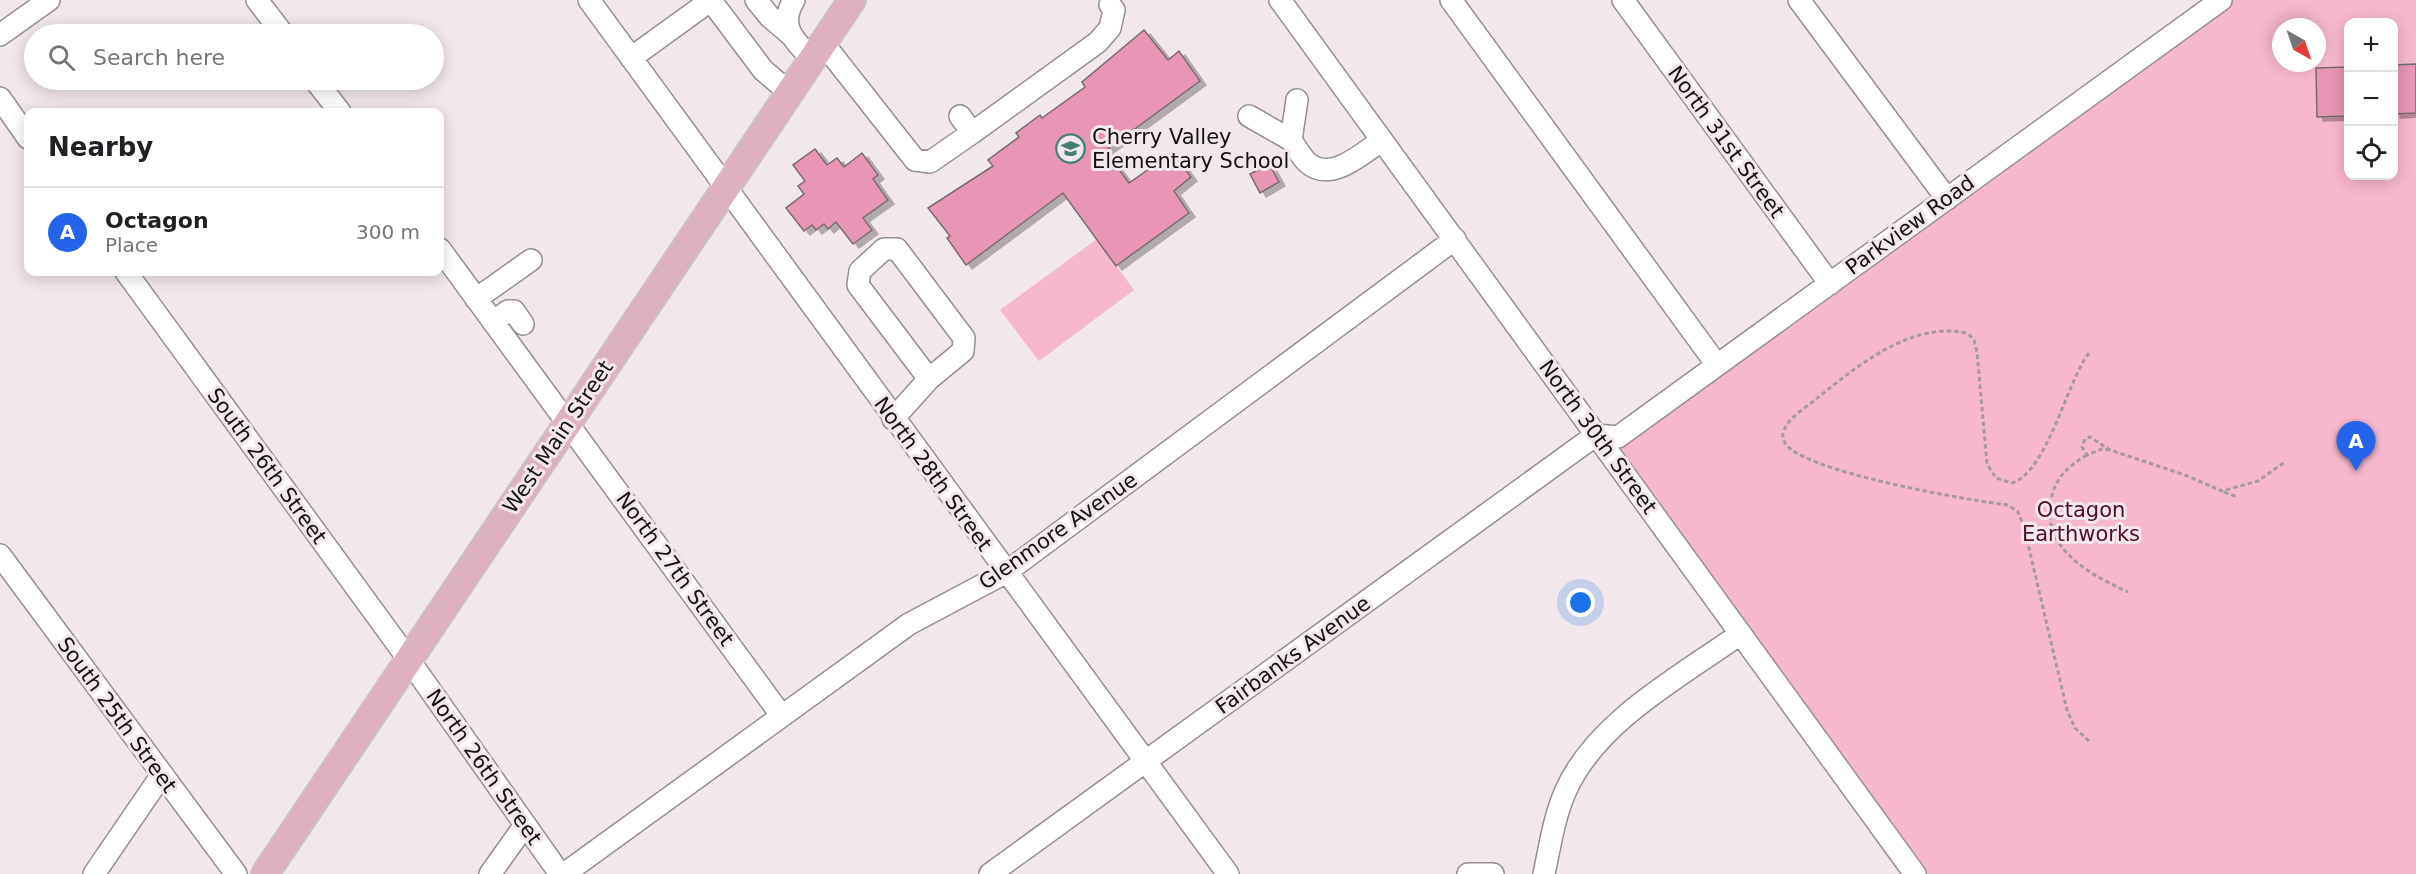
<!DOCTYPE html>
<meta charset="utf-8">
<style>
:root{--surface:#fff;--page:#f6f6f6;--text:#202124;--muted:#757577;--line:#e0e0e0;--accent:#2563eb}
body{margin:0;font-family:"DejaVu Sans",sans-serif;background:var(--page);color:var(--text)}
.controls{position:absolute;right:18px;top:18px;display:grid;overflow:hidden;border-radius:12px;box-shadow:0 3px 15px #0003}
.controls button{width:54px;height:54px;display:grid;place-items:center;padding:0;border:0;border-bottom:2px solid var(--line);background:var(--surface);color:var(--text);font:30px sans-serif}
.compass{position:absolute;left:2272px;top:18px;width:54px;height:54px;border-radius:50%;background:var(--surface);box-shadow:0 3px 15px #0003;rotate:140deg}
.you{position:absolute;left:1581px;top:603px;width:21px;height:21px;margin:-15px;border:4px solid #fff;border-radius:50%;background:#1a73e8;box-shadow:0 0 0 9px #1a73e833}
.badge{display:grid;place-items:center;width:39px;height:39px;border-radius:50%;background:var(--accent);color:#fff;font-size:20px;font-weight:700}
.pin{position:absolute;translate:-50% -50px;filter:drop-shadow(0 2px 3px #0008)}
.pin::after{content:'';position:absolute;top:32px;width:21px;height:18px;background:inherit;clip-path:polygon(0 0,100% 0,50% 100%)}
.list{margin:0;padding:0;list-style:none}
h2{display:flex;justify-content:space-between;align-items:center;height:78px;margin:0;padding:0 24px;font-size:26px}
h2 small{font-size:20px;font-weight:400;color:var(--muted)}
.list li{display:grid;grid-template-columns:39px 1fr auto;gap:18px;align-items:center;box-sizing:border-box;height:90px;padding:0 24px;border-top:2px solid var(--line)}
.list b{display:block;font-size:22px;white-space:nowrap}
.list p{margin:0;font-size:20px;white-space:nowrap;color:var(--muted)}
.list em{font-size:20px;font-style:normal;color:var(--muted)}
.icon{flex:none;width:33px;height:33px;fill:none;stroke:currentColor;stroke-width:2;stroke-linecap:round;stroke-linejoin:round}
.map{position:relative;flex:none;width:2416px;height:874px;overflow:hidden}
.search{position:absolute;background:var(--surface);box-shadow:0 3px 15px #0003;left:24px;top:24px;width:420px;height:66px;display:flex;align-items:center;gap:15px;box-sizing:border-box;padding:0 21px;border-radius:33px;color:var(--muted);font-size:22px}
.panel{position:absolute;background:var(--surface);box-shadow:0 3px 15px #0003;left:24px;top:108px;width:420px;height:168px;border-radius:12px}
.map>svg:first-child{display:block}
.green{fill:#f7b8ce;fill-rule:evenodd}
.building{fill:#e995b5;stroke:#766c6f;stroke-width:1.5;filter:url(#shadow)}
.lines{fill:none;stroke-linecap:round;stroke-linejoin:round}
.minor-casing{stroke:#978e91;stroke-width:24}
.major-casing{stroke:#c7c6c6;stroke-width:30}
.path{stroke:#a39b9e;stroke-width:3;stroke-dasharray:4.5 3;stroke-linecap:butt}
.minor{stroke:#fff;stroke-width:21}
.major{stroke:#deb1c2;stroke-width:27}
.labels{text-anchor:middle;stroke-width:6;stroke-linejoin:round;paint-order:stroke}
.poi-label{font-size:21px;fill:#141112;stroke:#f2e7eb;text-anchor:start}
.street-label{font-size:21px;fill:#141112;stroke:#f2e7eb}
.park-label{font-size:21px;fill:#550b30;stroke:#f2e7eb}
</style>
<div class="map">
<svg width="2416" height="874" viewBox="0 0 2416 874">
<defs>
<filter id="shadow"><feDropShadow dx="6" dy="4" stdDeviation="0" flood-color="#0004"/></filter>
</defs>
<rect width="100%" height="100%" fill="#f2e7eb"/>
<path class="green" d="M2227 0H2416V874H1920L1617 449ZM2348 22H2394V176H2348ZM2281 27H2317V63H2281Z
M1097 239 1134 290 1039 361 1000 310Z"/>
<path class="building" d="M1144 30 1168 60 1179 51 1200 81 1105 151 1129 183 1173 152 1191 177 1174 191 1189 213 1116 266 1063 193 966 265 947 238 950 236 928 208 993 166 988 160 1019 137 1016 133 1040 115 1042 118 1085 87 1082 82Z
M2416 64V113L2394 114V65Z
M2348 67V116L2317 117 2316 68Z
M815 149 827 165 837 158 844 167 862 153 878 175 873 179 888 200 863 218 872 230 853 244 836 222 828 229 824 224 816 230 812 225 804 231 786 208 804 194 798 186 805 181 793 165Z
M1269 164 1279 182 1260 193 1250 174Z"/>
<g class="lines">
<defs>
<path id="minor" d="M257 0 283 34
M589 0 1228 874
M756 0 770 17 791 35
M794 0C778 26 794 41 813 59
M1280 0 1915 874
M1451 0 1717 365
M1623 0 1830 284
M1799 0 1947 199
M0 35 49 0
M823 43 915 160 930 162 972 133
M631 58 707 3 715 6 763 70 790 93
M315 80 340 112
M0 98 28 138
M960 116 972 133 1098 42 1110 28 1114 10 1110 5
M1249 116 1291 140 1297 100
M1291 140C1296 147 1301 157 1308 163 1331 183 1363 153 1382 140
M440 249 781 715
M126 272 409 660 560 874
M476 299 531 260
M493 322 508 311H514L523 324
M893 419 929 379 963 351 964 338 897 249H884L860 271 858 285 929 379
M1596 435 1618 437 2221 0
M0 555 236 874
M94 874 161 776
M490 874 525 825
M564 874 909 624 1005 573 1455 239
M990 874 1596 435
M1468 874H1493
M1544 874C1550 846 1554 817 1566 790 1597 721 1680 677 1740 634"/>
<path id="major" d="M265 874 852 0"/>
</defs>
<use href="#minor" class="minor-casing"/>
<use href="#major" class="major-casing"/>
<path class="path" d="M2110 450 2102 449 2087 455 2082 447 2085 439 2090 437 2110 450 2185 475 2222 491 2258 481 2285 462
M2087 455C2068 466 2055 478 2051 500 2041 549 2091 575 2128 592
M2224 492 2237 497
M2089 741 2075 728 2067 710 2024 527 2018 512 2008 505C1973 501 1795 471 1784 441 1782 437 1783 432 1785 428 1790 417 1805 408 1815 400 1852 370 1900 330 1950 331 1961 332 1967 331 1974 340L1977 352 1987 464 1996 478 2012 483C2048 471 2066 383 2089 353"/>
<use href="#minor" class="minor"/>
<use href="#major" class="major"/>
</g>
<defs>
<symbol id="school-ring" viewBox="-11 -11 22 22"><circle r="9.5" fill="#f2e7eb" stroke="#408172" stroke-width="1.5"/><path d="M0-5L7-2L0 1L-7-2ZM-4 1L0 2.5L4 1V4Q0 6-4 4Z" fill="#408172"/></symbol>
</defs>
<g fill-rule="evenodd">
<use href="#school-ring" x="1054" y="132" width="33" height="33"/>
</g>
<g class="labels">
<g class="poi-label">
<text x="1092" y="144">Cherry Valley<tspan x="1092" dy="24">Elementary School</tspan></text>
</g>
<g class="street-label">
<text transform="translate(1726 142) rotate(54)" y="7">North 31st Street</text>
<text transform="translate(1910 225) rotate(-36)" y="7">Parkview Road</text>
<text transform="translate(558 437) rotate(-56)" y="7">West Main Street</text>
<text transform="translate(1598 437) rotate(54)" y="7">North 30th Street</text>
<text transform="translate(267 466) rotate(54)" y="7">South 26th Street</text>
<text transform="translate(933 474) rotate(54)" y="7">North 28th Street</text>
<text transform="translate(1058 531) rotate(-35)" y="7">Glenmore Avenue</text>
<text transform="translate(675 569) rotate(54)" y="7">North 27th Street</text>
<text transform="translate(1293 655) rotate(-36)" y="7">Fairbanks Avenue</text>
<text transform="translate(117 715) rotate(54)" y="7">South 25th Street</text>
<text transform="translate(484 767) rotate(55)" y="7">North 26th Street</text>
</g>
<g class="park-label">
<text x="2081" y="517">Octagon<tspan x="2081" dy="24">Earthworks</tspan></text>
</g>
</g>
</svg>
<div class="controls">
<button>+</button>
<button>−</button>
<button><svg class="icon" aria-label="locate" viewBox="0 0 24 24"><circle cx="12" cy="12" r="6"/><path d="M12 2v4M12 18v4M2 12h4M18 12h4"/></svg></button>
</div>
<svg class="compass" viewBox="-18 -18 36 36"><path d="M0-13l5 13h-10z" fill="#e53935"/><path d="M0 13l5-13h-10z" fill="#757577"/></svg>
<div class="you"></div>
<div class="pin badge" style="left:2356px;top:471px">A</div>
<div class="search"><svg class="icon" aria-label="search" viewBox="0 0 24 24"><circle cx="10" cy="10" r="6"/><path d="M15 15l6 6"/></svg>Search here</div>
<section class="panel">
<h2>Nearby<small></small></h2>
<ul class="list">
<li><span class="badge">A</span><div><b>Octagon</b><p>Place</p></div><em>300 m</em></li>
</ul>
</section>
</div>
